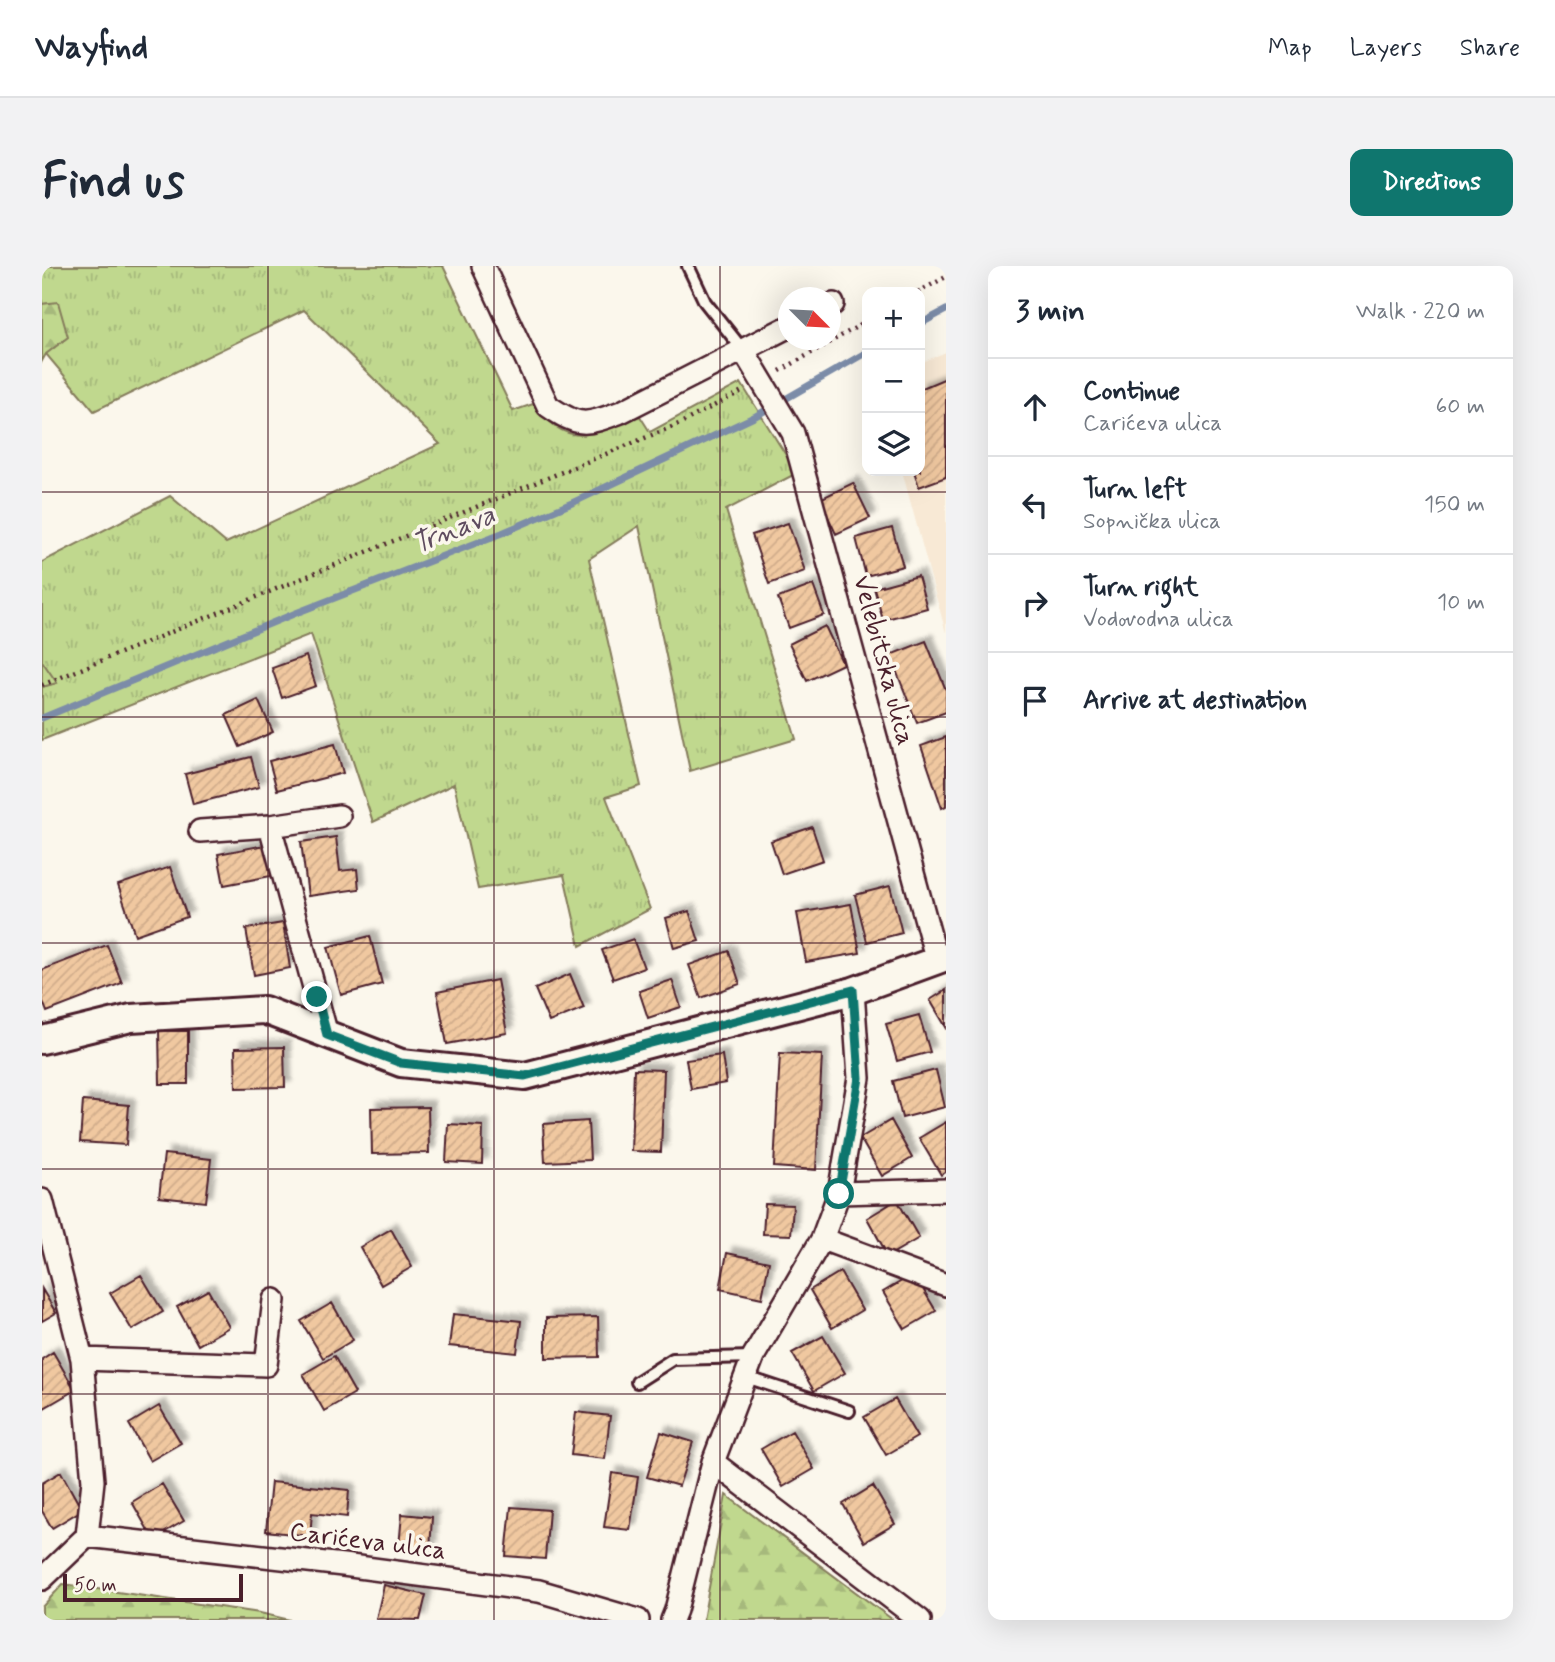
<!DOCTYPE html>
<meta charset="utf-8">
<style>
:root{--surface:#fff;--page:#f2f2f3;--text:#1f2937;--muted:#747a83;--line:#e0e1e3;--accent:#0f766e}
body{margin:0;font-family:Mynerve,sans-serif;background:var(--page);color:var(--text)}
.controls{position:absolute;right:21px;top:21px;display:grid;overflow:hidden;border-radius:14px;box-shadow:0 7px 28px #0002}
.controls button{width:63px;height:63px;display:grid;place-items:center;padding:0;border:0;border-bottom:2px solid var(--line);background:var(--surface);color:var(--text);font:35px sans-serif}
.compass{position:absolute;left:736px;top:21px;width:63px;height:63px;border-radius:50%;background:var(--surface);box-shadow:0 7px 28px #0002;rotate:114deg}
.scale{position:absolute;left:21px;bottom:18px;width:180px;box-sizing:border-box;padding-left:7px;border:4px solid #4a1f2b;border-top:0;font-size:19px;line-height:24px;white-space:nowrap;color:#4a1f2b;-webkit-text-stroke:5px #fbf7ec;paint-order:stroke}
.stop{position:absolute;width:21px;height:21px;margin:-16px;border:5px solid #0f766e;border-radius:50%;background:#fff}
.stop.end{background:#0f766e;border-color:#fff;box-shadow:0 2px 7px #0008}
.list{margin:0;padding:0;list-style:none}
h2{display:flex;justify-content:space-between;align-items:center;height:91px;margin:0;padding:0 28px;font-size:30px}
h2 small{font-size:23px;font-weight:400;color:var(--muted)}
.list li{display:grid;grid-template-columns:46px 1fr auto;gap:21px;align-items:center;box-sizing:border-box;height:98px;padding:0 28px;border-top:2px solid var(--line)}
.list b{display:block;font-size:26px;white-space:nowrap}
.list p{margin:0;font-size:23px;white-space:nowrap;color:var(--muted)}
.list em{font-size:23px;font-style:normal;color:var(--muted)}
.icon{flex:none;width:38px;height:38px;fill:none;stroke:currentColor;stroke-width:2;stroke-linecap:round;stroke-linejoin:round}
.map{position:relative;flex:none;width:904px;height:1354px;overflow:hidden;border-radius:14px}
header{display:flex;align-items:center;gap:42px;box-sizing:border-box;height:98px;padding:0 35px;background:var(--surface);border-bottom:2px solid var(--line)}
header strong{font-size:33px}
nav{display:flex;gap:38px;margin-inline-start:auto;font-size:24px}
.intro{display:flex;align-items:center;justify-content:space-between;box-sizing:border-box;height:168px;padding:0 42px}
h1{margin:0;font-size:49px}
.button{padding:18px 32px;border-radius:14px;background:var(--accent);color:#fff;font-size:24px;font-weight:700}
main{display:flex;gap:42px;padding:0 42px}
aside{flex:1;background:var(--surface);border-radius:14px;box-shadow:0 7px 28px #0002}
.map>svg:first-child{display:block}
.built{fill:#f8e9d5}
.grass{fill:url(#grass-tufts);stroke:#857c5c;stroke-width:2}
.forest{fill:url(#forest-firs);stroke:#857c5c;stroke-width:2}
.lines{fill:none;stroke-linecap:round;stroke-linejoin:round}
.stream{stroke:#7c8ca8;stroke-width:7}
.building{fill:url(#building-hatch);stroke:#4a1f2b;stroke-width:2;filter:url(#shadow)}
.service-casing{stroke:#4a1f2b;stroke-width:16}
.minor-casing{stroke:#4a1f2b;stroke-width:26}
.tertiary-casing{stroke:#4a1f2b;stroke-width:32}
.path{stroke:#4a1f2b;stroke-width:4.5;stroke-dasharray:2 5;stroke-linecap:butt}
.service{stroke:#fbf7ec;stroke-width:10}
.minor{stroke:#fbf7ec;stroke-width:21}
.tertiary{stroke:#fbf7ec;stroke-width:26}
.route{stroke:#0f766e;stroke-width:9}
.grid{fill:none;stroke:#4a1f2b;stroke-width:2;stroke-opacity:0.55}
.labels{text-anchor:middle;stroke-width:7;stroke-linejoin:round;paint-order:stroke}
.street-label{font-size:26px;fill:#4a1f2b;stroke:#fbf7ec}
.water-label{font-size:28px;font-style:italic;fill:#5f4c5f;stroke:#fbf7ec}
</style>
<header>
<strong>Wayfind</strong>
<nav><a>Map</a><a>Layers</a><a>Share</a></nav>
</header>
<div class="intro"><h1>Find us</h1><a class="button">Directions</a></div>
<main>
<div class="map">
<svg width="904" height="1354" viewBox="0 0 904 1354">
<defs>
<pattern id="grass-tufts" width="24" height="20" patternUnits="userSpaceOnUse" patternTransform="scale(1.75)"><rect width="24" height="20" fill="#c0d88e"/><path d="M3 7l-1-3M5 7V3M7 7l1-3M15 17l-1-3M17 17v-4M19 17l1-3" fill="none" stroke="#a6b97b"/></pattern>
<pattern id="forest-firs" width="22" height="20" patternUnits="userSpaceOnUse" patternTransform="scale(1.75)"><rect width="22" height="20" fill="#c0d88e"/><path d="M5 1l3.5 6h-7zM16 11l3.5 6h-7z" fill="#a6b97b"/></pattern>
<pattern id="building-hatch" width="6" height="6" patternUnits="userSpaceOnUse" patternTransform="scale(1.75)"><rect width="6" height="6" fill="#f0c8a0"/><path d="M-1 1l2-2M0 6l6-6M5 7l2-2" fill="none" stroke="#cfab8a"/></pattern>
<filter id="shadow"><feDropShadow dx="6" dy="-6" stdDeviation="2" flood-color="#0004"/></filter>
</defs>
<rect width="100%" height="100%" fill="#fbf7ec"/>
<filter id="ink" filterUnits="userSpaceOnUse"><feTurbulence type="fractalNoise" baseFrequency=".0143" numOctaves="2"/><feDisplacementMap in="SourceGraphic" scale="14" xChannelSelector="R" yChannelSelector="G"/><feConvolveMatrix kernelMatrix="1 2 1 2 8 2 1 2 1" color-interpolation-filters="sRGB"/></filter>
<g filter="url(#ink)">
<path class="built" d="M904 86V367L860 205H878V97Z"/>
<path class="grass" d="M0 0H401L471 145 494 137C523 187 556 168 596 147L608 166 699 117 755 207 684 244 754 473 648 505 597 260 547 293 599 520 564 531 608 643 538 680 522 609 436 623 412 518 331 556 269 368 0 474V421L14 417 0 395V296L128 230 184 277 398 178 262 44 52 145 4 88 16 37 0 38Z"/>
<path class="forest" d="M16 36 26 71 4 88 0 95V38Z
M0 395 15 417 0 421Z
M684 1229 851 1354H661Z
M21 1318 218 1347 248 1354H0V1341Z"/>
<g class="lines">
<path class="stream" d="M878 58 904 44
M0 452 254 347 460 267 530 237 712 151 825 86"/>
</g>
<path class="building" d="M904 112V211L877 221 872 205H878V123Z
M811 217 828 252 794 268 778 233Z
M746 257 763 305 727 318 710 269Z
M850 262 861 300 824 310 814 272Z
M876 310 885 342 841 354 832 322Z
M771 319 782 349 747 362 736 332Z
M783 360 801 398 765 415 747 378Z
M884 375 904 424V446L875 457 848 389Z
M264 390 274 420 240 432 230 402Z
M216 434 231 466 198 481 184 449Z
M904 471V540L900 542 879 480Z
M293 478 301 507 235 524 227 495Z
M209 491 217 521 151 538 143 508Z
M770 561 781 594 740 608 729 575Z
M294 571 298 605 315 603 317 623 266 630 259 576Z
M223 579 229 610 182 619 176 588Z
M128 601 145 651 93 669 76 619Z
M848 620 860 667 825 676 813 629Z
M809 638 818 687 764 696 755 647Z
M647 645 657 675 632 682 624 652Z
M241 657 248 702 212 709 204 663Z
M328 670 340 718 299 729 286 681Z
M591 673 602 702 571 713 560 684Z
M65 679 80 717 5 746 0 733V704Z
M687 685 698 718 659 732 647 699Z
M528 708 542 742 507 756 493 723Z
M455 714 465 767 405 778 395 726Z
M630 714 639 741 606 752 597 725Z
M904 724V761L888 734Z
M877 749 888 786 855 795 844 758Z
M117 765H146V818H118Z
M242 781 243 821 194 822 193 782Z
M738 787 780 789 774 904 732 901Z
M680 789 684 817 649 823 644 794Z
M592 803 622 804 619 886 589 885Z
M894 804 903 841 860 852 851 815Z
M41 835 87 839 84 879 38 876Z
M386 841 387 887 330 888 329 842Z
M849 854 870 892 840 910 818 872Z
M546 855 548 894 503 896 501 858Z
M904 856V906L899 909 877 872Z
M406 858 441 860 440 898 404 896Z
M122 888 169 893 164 936 117 931Z
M855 934 877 972 846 990 825 952Z
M723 938 751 939 749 969 721 968Z
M349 963 370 1001 339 1019 318 981Z
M685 987 727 996 720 1032 678 1023Z
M798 1006 820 1044 790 1062 768 1024Z
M872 1008 894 1045 863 1063 841 1026Z
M99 1009 121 1046 90 1064 68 1027Z
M0 1023 14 1047 0 1055Z
M166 1024 187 1061 156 1079 135 1041Z
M290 1037 311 1074 281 1092 259 1055Z
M411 1048 479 1055 475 1087 407 1080Z
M556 1051 557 1091 504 1092V1052Z
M781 1070 803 1107 772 1125 750 1087Z
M11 1086 33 1124 2 1142 0 1138V1093Z
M292 1090 313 1127 282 1145 261 1108Z
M853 1133 875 1171 844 1189 822 1151Z
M117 1140 139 1177 108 1195 87 1158Z
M534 1146 568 1150 563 1193 529 1189Z
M750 1165 772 1203 741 1221 719 1183Z
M619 1166 651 1176 637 1220 605 1211Z
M19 1206 40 1244 10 1262 0 1245V1217Z
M570 1207 596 1211 588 1264 562 1261Z
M229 1216 307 1224 305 1251 270 1247 268 1270 224 1265Z
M120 1218 142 1255 111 1273 90 1236Z
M831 1220 853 1258 822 1276 801 1238Z
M469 1241 507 1244 503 1293 464 1290Z
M360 1248 390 1251 388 1284 357 1281Z
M342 1319 384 1329 378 1354 334 1353Z"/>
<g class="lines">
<defs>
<path id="service" d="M646 0 663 36 701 84
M704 1111 807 1145
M595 1116 631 1093 711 1091"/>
<path id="minor" d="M441 0 506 140C538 162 544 159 579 146L746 61
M788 39 791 38
M701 84 751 167 895 695
M228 560 285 769
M158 565 228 560 297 550
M797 927 904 924
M0 934 40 1093 51 1215 45 1270 0 1313
M780 973 904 1019
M40 1093 224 1099 232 1034
M671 1196 878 1354
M45 1270 301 1299 497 1325 596 1354
M630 1354 634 1344 671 1196 711 1091 780 973 797 927 817 812 811 725"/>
<path id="tertiary" d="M0 774 89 752 222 744 359 797 483 810 811 725 904 691"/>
</defs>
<use href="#service" class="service-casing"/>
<use href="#minor" class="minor-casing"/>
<use href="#tertiary" class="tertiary-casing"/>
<path class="path" d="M876 26 904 11
M738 105 825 55
M0 419 637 158 702 124"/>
<use href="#service" class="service"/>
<use href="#minor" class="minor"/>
<use href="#tertiary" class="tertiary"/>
</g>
</g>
<g class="lines" filter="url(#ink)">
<path class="route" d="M275 731 285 769 359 797 483 810 811 724 817 812 797 928"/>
</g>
<path class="grid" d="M226 0V1354M452 0V1354M678 0V1354M0 226H904M0 451H904M0 677H904M0 903H904M0 1128H904"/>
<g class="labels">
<g class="street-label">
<text transform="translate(843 394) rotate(75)" y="9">Velebitska ulica</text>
<text transform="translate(326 1274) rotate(7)" y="9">Carićeva ulica</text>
</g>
<g class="water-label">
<text transform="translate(411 262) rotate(-22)" y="10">Trnava</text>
</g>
</g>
</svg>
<div class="controls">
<button>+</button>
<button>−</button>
<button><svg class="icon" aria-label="layers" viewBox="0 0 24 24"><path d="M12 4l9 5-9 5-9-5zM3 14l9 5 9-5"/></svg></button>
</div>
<svg class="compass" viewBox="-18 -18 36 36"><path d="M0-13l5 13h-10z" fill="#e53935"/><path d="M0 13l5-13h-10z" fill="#747a83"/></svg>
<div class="scale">50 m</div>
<div class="stop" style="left:797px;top:928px"></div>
<div class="stop end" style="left:275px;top:731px"></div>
</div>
<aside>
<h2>3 min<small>Walk · 220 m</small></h2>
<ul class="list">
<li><svg class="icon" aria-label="ahead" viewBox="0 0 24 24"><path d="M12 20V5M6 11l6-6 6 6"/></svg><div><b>Continue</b><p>Carićeva ulica</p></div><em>60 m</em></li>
<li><svg class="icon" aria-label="left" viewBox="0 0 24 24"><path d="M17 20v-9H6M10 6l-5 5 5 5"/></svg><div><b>Turn left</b><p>Sopnička ulica</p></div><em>150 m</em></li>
<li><svg class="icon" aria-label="right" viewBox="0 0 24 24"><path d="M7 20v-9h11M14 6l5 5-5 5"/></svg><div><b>Turn right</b><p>Vodovodna ulica</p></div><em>10 m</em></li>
<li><svg class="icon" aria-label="arrive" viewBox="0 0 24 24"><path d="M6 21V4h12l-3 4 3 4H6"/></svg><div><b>Arrive at destination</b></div></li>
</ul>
</aside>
</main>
